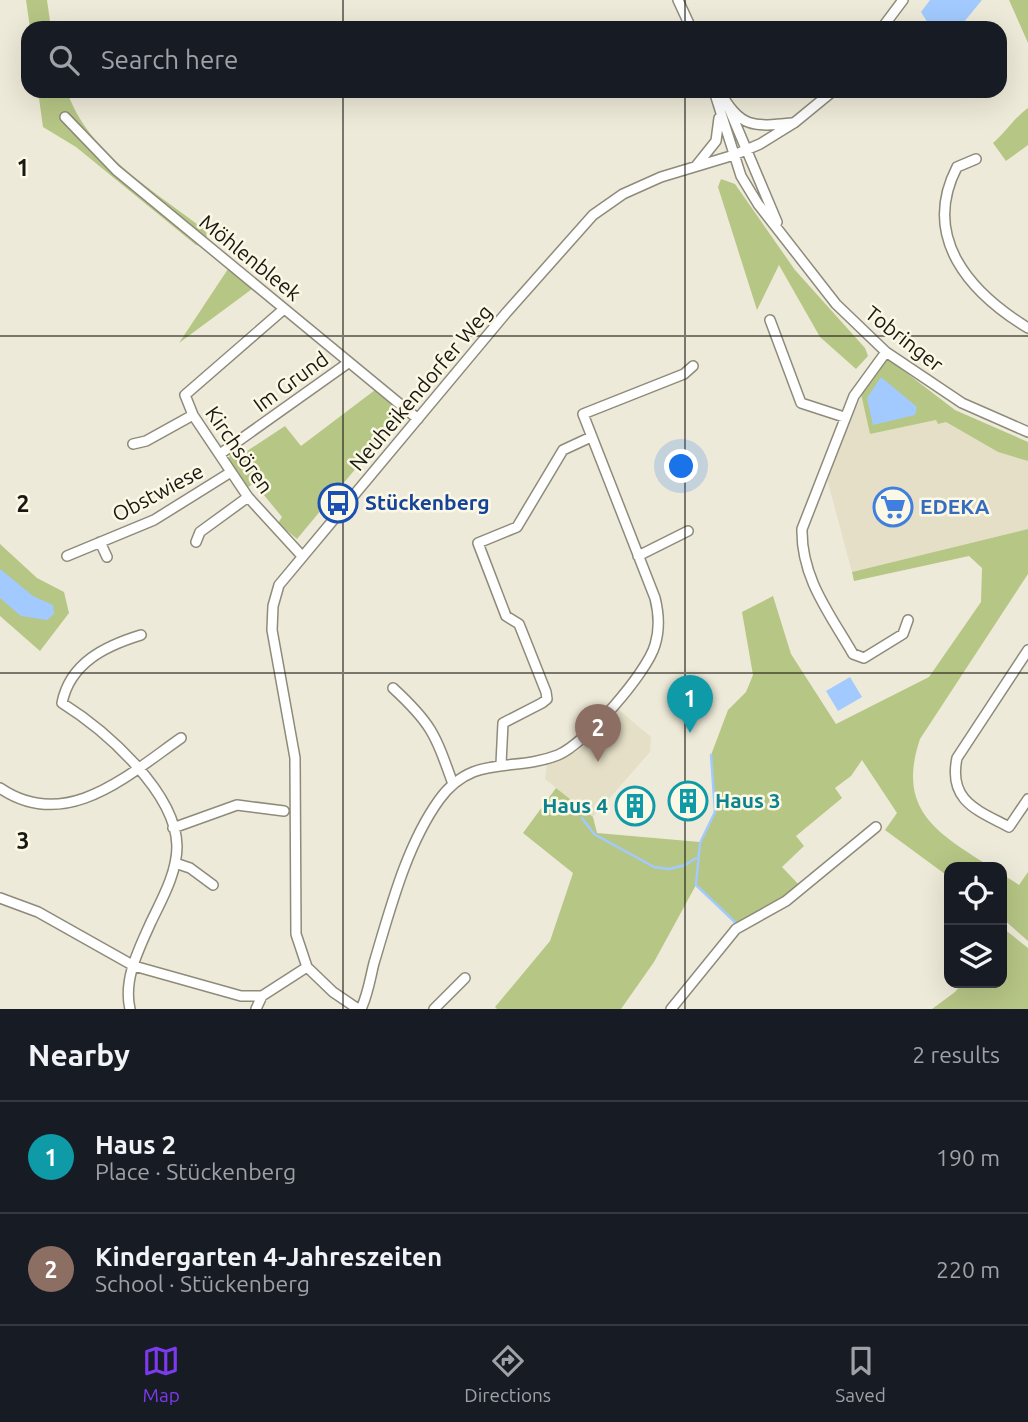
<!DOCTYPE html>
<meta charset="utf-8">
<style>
:root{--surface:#171b24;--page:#20242c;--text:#f1f3f6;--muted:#9ea1a6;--line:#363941;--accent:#7c3aed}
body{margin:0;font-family:Ubuntu,sans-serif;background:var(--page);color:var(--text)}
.controls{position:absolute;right:21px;bottom:21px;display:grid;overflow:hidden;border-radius:14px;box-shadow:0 7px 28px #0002}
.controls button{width:63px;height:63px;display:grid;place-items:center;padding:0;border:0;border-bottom:2px solid var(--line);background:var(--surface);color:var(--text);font:35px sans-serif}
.you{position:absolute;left:682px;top:467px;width:24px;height:24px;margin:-18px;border:5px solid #fff;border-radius:50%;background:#1a73e8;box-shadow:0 0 0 10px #1a73e833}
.badge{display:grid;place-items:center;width:46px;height:46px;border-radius:50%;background:var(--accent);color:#fff;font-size:23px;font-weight:700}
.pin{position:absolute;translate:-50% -58px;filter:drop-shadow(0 2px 4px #0008)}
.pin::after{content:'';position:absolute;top:37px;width:24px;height:21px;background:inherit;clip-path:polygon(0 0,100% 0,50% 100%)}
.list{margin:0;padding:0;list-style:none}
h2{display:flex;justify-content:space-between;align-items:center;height:91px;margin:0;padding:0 28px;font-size:30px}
h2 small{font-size:23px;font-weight:400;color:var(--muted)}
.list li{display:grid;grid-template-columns:46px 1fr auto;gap:21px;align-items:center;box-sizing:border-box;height:112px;padding:0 28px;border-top:2px solid var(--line)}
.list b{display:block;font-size:26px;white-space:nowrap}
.list p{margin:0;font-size:23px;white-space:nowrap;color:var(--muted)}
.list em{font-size:23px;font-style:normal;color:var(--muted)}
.icon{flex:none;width:38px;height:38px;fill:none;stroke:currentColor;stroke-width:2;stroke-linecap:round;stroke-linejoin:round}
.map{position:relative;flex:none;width:1028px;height:1009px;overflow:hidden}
.search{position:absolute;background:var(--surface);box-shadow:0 7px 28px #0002;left:21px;right:21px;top:21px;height:77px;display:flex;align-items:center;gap:18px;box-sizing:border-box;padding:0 24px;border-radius:21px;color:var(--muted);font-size:26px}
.sheet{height:315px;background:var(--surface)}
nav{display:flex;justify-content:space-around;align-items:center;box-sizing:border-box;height:98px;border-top:2px solid var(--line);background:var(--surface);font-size:19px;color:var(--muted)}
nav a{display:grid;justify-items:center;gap:4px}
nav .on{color:var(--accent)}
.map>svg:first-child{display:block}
.built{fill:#e4dfc6}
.green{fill:#b6c685}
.water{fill:#a2cafe}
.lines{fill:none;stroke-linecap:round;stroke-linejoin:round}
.stream{stroke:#a2cafe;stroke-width:2.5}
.minor-casing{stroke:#8e8b7b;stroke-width:12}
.minor{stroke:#fff;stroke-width:9}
.grid{fill:none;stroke:#191812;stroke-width:2;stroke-opacity:0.55}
.labels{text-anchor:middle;stroke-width:5;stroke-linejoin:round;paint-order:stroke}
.street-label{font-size:21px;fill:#191812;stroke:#fbf8e6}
.transit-label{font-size:21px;font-weight:bold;fill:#164399;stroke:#fbf8e6;text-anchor:start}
.shop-label{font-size:21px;font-weight:bold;fill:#366cbe;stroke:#fbf8e6;text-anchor:start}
.culture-label{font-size:21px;font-weight:bold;fill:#0d838f;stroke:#fbf8e6;text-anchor:start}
.grid-label{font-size:23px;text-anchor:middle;font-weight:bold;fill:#191812;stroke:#fbf8e6;stroke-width:5;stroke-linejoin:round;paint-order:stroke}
</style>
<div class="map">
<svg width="1028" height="1009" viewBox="0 0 1028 1009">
<rect width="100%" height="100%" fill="#eeead9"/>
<path class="built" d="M862 396 870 434 936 420 946 422 998 452 1028 461V529L852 572 826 475 839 440Z
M618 709 651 737 650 752 593 817 545 779 547 765 580 750Z"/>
<path class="green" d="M26 0H47L51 28H30Z
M1009 0H1028V43Z
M38 91H67C87 153 158 193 206 231L208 247 196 245 76 147 43 127Z
M1028 108V145L1006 161 993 143C1006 132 1013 119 1028 108Z
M721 179 735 184 795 270 865 348 868 356 856 369 820 337 779 265 757 310 718 187Z
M228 269 252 289 179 343Z
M883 355 955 410 1028 442V461L998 452 946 422 938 424 936 420 870 434 859 385Z
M375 390 402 413 297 539 278 523 282 517 254 483 247 488 229 460 230 451 238 446 244 453 285 426 301 446Z
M1028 529V574L920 739C896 810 937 833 991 867H949V877L885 830 897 813 862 760 851 776 835 788 842 798 796 836 804 846 782 867 802 888 737 925 696 885 654 962 621 1009H497L495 1007 550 941 573 873 523 833 556 788 593 817 597 833 700 842 715 811 711 755 728 710 746 692 753 675 742 612 773 596 791 654 836 724 929 677 981 602 982 568 969 556 854 581 852 572Z
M0 544 37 578 64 592 69 613 40 651 0 616Z
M1028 872V941L1002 918V874L1019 885Z
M1003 928 1028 948V1009H932L955 992 962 983H1002Z"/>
<path class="water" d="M930 0H982L959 28H931L921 12Z
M881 377 917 407 915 415 873 425 867 398Z
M0 569 33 596 53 605 54 614 47 620 21 616 0 598Z
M850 677 862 697 838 711 826 691Z"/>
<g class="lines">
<path class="stream" d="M711 755 715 812 700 843 696 885 738 925
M582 818 594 834 654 867 669 869 685 865 696 858"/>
<defs>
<path id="minor" d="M678 0 691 28
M882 28 903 0
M714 91 741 176 758 204 836 304 886 352 962 403 1028 432
M720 91C739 128 754 127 792 123
M728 106 777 222
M65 117 116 170 418 419
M976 159 957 167C921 237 969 292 1028 328
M696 166 716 141 719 118
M284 309 185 395 193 415 248 497 302 556
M770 320 801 403 844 417
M886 352 854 396 802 529C801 578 830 614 853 654L864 658 903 634 908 620
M133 444 146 441 193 415
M220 454 348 363
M100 542 107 557
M196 542 200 532 248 497
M67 556 154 520 231 472
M638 556 688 531
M1028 650 957 758C948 801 977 810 1009 827L1028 799
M393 688C432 724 435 734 453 784
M501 764 503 723 542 703 547 699 546 692 519 624 506 616 478 543 517 527 563 450 591 437
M0 788C66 833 128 775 181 738
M173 828 237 805 284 811
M175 863 190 868 213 885
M0 898 38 912 134 966 241 996H262L307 967
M130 1009C123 979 139 949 151 922 162 899 177 873 177 846 176 792 105 730 62 703 70 663 105 646 141 635
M256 1009 262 996
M358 1009 333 992 307 967 296 934 295 758 272 630 273 606 279 585 506 313 593 215 623 194 661 177 734 155 760 144 794 123 833 91
M361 1009C368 994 370 979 374 963 390 910 406 846 439 800 473 753 512 773 558 755 585 744 647 673 655 645 660 629 659 614 655 598L583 414 684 374 693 366
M434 1009 465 978
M671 1009 736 929 786 901 876 827"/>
</defs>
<use href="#minor" class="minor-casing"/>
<use href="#minor" class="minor"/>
</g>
<path class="grid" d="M343 0V28M685 0V28M343 91V1009M685 91V1009M0 336H1028M0 673H1028"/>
<defs>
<symbol id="bus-ring" viewBox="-11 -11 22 22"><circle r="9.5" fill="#fbf8e6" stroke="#1a4fb4" stroke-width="1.5"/><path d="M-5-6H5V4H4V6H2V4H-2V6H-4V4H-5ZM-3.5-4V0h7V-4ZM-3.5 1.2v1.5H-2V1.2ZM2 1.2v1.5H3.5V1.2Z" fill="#1a4fb4"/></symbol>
<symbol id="supermarket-ring" viewBox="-11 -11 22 22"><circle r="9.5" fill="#fbf8e6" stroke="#3f7fe0" stroke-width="1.5"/><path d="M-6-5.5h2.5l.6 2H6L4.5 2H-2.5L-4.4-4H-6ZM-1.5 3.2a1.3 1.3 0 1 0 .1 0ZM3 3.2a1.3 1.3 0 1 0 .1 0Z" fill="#3f7fe0"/></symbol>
<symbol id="building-ring" viewBox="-11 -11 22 22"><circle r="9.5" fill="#fbf8e6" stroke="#0f9aa8" stroke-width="1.5"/><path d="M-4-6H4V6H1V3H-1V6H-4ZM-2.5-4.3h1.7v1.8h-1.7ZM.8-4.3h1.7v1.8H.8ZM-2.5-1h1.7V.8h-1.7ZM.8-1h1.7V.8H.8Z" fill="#0f9aa8"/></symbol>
</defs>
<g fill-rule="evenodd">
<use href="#bus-ring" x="316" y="481" width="44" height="44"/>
<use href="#supermarket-ring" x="871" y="485" width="44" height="44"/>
<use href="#building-ring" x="666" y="779" width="44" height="44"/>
<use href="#building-ring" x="613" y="784" width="44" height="44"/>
</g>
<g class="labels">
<g class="street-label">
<text transform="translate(250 258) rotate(39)" y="7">Möhlenbleek</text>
<text transform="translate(904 339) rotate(38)" y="7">Tobringer</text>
<text transform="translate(291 382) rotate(-36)" y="7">Im Grund</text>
<text transform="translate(421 388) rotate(-50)" y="7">Neuheikendorfer Weg</text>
<text transform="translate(239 450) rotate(55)" y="7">Kirchsören</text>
<text transform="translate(158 493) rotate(-28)" y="7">Obstwiese</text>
</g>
<g class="transit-label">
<text x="365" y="510">Stückenberg</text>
</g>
<g class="shop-label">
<text x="920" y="514">EDEKA</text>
</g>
<g class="culture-label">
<text x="715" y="808">Haus 3</text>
<text x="608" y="813" text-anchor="end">Haus 4</text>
</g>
</g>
<g class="grid-label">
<text x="23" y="176">1</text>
<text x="23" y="512">2</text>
<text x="23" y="849">3</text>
</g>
</svg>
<div class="controls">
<button><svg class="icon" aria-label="locate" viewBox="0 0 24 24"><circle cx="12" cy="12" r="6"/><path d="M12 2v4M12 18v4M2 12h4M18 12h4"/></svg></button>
<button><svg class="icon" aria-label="layers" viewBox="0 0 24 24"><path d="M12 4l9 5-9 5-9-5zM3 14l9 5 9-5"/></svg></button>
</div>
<div class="you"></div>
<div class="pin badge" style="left:690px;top:733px;background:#0f9aa8">1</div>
<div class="pin badge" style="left:598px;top:762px;background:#8d6e63">2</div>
<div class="search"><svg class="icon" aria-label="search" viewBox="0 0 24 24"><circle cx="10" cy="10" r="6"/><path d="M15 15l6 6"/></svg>Search here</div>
</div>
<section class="sheet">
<h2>Nearby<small>2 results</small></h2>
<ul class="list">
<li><span class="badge" style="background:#0f9aa8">1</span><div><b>Haus 2</b><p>Place · Stückenberg</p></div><em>190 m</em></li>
<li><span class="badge" style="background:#8d6e63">2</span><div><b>Kindergarten 4-Jahreszeiten</b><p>School · Stückenberg</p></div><em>220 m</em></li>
</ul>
</section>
<nav>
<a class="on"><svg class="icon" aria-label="map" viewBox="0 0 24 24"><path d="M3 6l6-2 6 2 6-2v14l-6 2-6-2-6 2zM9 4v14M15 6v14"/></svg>Map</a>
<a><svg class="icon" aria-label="directions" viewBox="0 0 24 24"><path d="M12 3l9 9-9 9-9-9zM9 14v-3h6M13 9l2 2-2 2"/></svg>Directions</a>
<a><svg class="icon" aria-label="saved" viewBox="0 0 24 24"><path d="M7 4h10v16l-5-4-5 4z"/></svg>Saved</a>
</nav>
